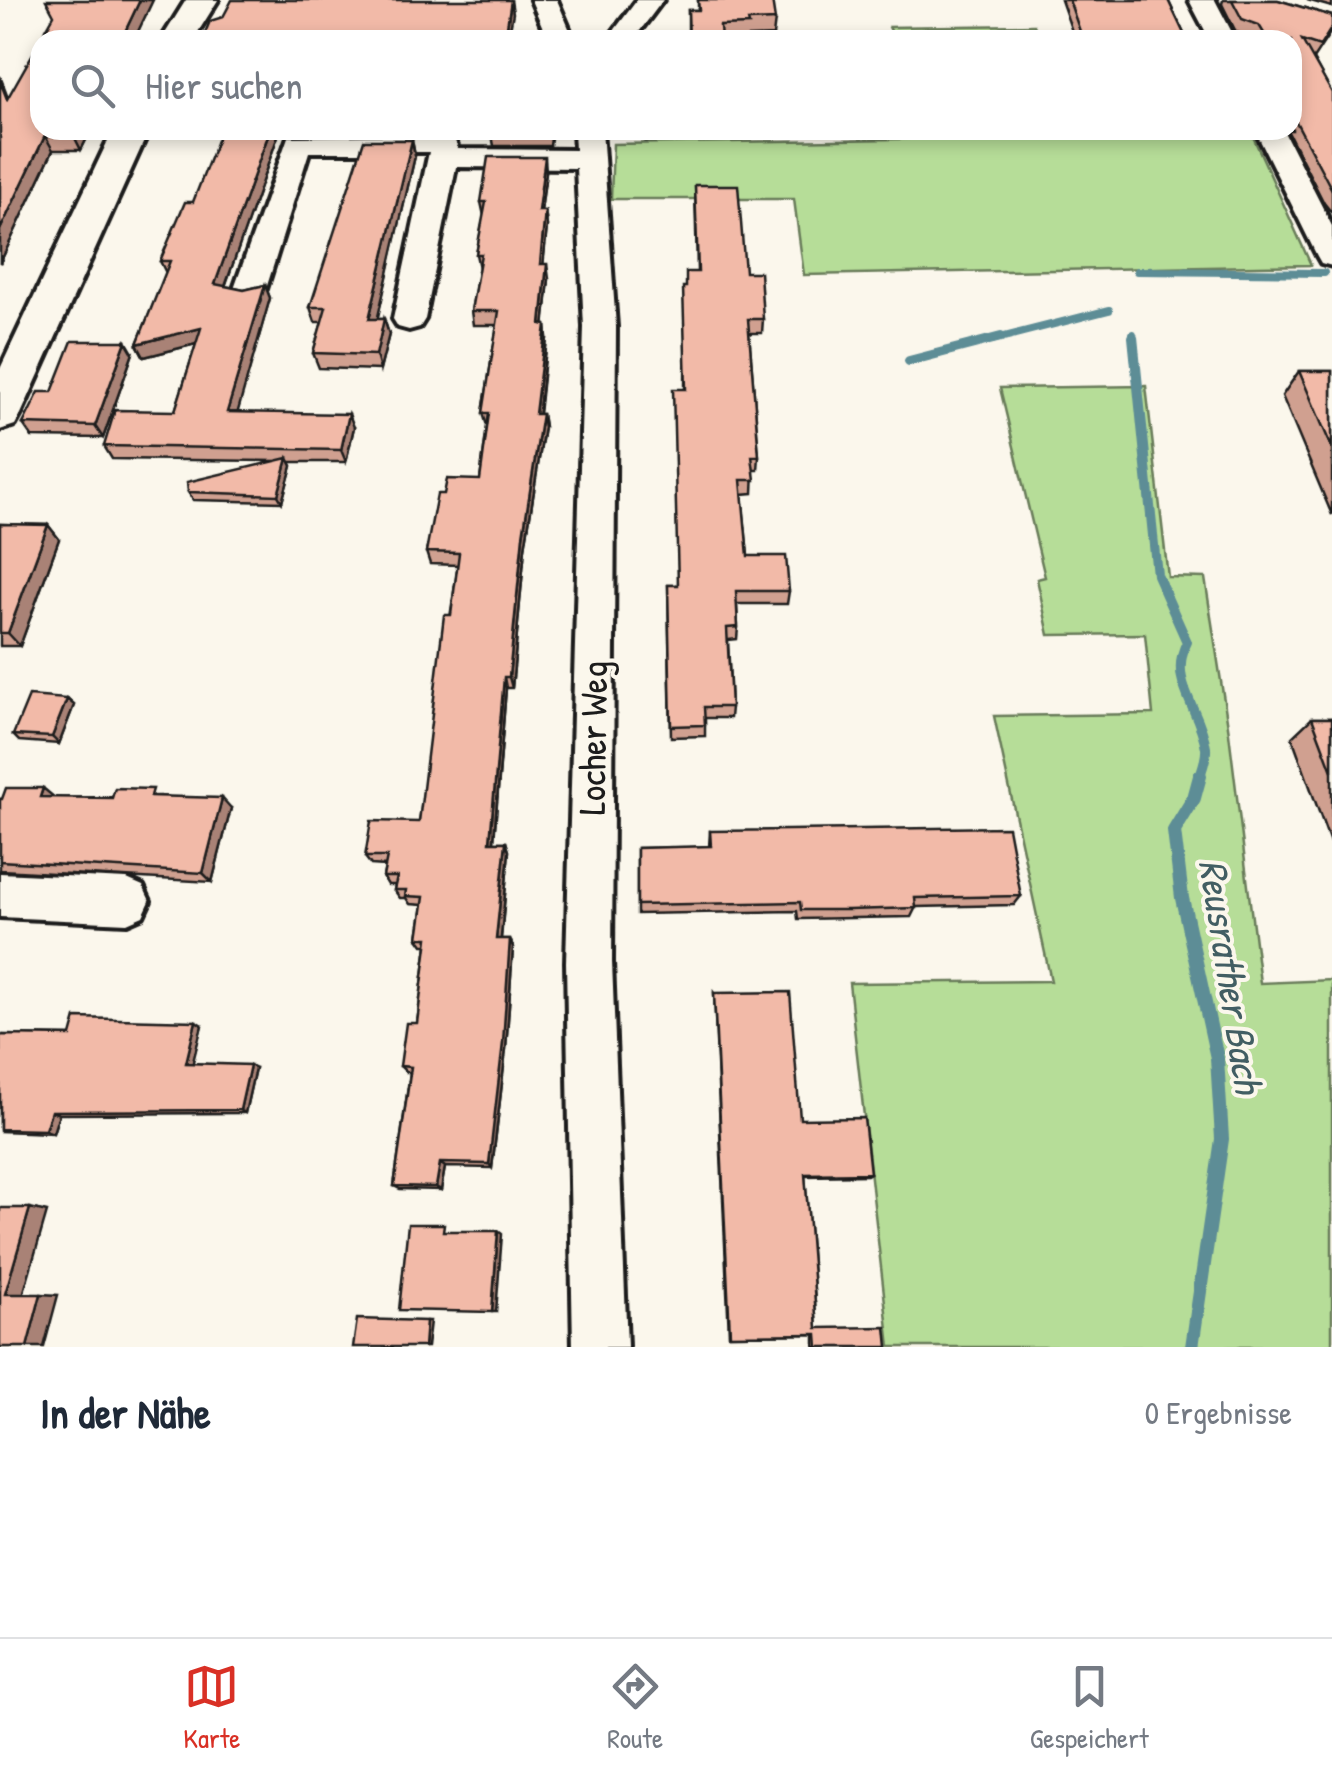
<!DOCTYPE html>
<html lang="de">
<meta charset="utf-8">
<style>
:root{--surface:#fff;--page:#f2f2f3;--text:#1f2937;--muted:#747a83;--line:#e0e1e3;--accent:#d93025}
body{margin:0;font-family:"Patrick Hand",sans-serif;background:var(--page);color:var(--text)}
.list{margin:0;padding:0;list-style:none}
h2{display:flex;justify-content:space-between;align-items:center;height:130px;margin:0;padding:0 40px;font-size:42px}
h2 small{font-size:32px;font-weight:400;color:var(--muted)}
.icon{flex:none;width:55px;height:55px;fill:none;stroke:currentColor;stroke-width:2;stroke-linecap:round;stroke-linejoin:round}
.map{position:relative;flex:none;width:1332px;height:1347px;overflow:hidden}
.search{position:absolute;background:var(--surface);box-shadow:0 5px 15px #0003;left:30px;right:30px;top:30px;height:110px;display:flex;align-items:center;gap:25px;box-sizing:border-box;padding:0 35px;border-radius:30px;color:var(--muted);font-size:38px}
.sheet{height:290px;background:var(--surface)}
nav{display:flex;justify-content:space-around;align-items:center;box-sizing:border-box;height:140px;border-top:2px solid var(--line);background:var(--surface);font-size:28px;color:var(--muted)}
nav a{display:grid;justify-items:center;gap:5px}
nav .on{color:var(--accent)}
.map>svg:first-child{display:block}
.green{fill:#b6dd98;stroke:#697c5a;stroke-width:2.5}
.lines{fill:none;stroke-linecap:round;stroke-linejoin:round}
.stream-far2{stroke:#5d8d96;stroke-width:8}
.stream-far1{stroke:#5d8d96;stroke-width:10}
.stream{stroke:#5d8d96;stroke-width:14}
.minor-casing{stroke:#1c1c1c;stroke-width:8}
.major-casing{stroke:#1c1c1c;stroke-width:8}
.minor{fill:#fbf7ec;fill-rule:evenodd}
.major{fill:#fbf7ec;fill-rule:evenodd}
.wall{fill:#d0a090;stroke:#1c1c1c;stroke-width:2.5}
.shaded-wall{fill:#a98276;stroke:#1c1c1c;stroke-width:2.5}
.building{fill:#f2baa8;stroke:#1c1c1c;stroke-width:2.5}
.labels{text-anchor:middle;stroke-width:8;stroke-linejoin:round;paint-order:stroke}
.street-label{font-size:38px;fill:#1c1c1c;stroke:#fbf7ec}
.water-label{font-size:40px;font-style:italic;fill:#425e63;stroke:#fbf7ec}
</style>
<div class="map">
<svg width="1332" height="1347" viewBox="0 0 1332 1347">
<rect width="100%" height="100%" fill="#fbf7ec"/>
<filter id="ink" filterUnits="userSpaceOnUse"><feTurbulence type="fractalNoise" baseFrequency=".01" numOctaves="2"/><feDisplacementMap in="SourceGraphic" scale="20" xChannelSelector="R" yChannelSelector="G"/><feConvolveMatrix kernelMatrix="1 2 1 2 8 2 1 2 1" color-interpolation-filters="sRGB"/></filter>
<g filter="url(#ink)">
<path class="green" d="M1034 25 1042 40H896L889 27Z
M949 130H1250L1311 265 804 275 794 199H611L613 144 953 138Z
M1146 386 1168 577 1205 578 1229 733 1260 983 1332 980V1347H890L849 983 1051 981 994 716 1153 714 1145 634 1049 635 1037 579 1045 577 1000 388Z"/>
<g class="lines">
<path class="stream-far2" d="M1137 271 1324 273
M1133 334 1134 340
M992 340 1109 310"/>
<path class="stream-far1" d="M1133 337 1157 575 1187 642C1167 681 1201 709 1206 748 1207 758 1202 769 1199 779
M909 361 1001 337"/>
<path class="stream" d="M1192 1347 1222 1139 1217 1058 1182 898 1174 831 1194 798 1200 776"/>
<defs>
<path id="minor" d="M531 0H557L574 40H548Z
M637 0H663L633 40H607Z
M1189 0H1215L1236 40H1210Z
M574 130H602L616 327 612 962 627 1347H573L566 962 584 327 576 168 456 167 425 319 420 327 409 330 398 327 393 319 429 152H309L266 289 261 297 250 300 239 297 234 289 288 137 444 135 454 138 458 149 575 150Z
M1255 130H1283L1332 226V266L1321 263 1317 256Z
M0 873 127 879 143 886 150 901 143 916 127 923 0 917Z"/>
<path id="major" d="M186 0H218L193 40H161Z
M113 130H149L21 414 15 425 0 430V369Z"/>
</defs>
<use href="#minor" class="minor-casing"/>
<use href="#major" class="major-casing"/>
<use href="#minor" class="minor"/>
<use href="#major" class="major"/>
</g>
<path class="wall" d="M698 0 775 20 773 36 748 37V40H688V10H698Z
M1061 0H1168L1187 40H1075Z
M1223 0H1278L1332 16V30L1313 59 1332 94V213L1324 203 1287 130H1292V40H1254L1253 38 1236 32 1222 4Z
M1307 0H1332V7Z
M0 76 8 97 40 130H91L81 150H53L0 263Z
M280 130 225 286 244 290 265 285 270 298 237 412 354 427 346 462H290L292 466 282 502 193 500 188 492 275 461 112 459 104 446 175 411 196 344 144 357 137 344 166 273 160 261 193 202Z
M392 130H552L550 146H494L492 135Z
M645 130H682V141H645Z
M412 140 415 156 377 319H384L389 334 380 370 319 368 313 353 322 322H315L310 307Z
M546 172 541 211H545L547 226 543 264 549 279 544 325H546L547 338 539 414H542L544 427 525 548 512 688H506L494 842H506L509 851 501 939H510L513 947 506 1049 492 1168 445 1167 441 1190 400 1189 394 1186 410 1072H406L400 1066 417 1023 427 945H423L418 938 423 905 410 904 406 898H400L394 890 395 885H388L383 877 385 866 371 865 365 857 419 822 458 565 430 564 426 552 444 494 480 480 487 426 483 413 497 325H473L471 311 479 268 476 254 484 216 481 202Z
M695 185 745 272 763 319 762 333H749L759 456 758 470H754L753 493 742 494 748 556 789 591 787 604H737L738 627 737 639 728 640 731 707 730 718H705V736L671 737 668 585H678L685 389 686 287 697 272Z
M133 353 103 438 32 437 23 424 52 392Z
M1299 371H1332V515L1282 396Z
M0 524 48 525 59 539 20 646H0Z
M67 699 74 705 59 744 19 741 13 735Z
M1312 718H1332V848L1292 737Z
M160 796 231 808 212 882 0 870V799Z
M710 831 1021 896 1014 905 916 907 911 917 798 919 797 911 637 914V848L709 847Z
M714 993 800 1119 870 1173 867 1175 805 1176 817 1328 888 1347H815V1334L729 1335Z
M202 1025 192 1063 255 1068 245 1113 59 1114 53 1133 0 1131V1035L71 1036Z"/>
<path class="shaded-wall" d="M140 0H153L134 40H121Z
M511 0 513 13 508 40H505Z
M77 130H91L81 150 74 136Z
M270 130H280L221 298 215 284Z
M45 136 53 150 0 263V230Z
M412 140 415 156 374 334 369 319Z
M545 157 546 172 539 226 538 211Z
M545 211 547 226 542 278 540 264Z
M547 264 549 279 543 338 541 324Z
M265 285 270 298 234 425 227 412Z
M384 319 389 334 380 370 376 355Z
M546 325 547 338 537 427 535 414Z
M201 328 208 341 144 357 137 344Z
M126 341 133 353 103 438 95 426Z
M349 414 354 427 346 462 341 450Z
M542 414 544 427 525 548 512 688 509 677 523 536Z
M288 458 292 466 282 502 278 495Z
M48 525 59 539 20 646 8 633Z
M504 677 506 688 493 851 490 842Z
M67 699 74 705 59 744 52 737Z
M43 788 55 798 40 797Z
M222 798 231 808 212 882 203 873Z
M506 842 509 851 500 947 496 939Z
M510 939 513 947 506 1049 492 1168 489 1164Z
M196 1021 202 1025 192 1066 186 1063Z
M250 1065 255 1068 245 1113 240 1110Z
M51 1111 59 1114 53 1133 45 1130Z
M440 1163 445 1167 441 1190 436 1187Z
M30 1208 47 1212 23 1295 5 1294Z
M498 1231 502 1234 496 1312H492Z
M41 1294 58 1295 44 1347H27Z
M426 1321H430L427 1347H424Z"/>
<path class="building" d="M46 0H140L121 40H40L54 15Z
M232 0H511L505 40H202L210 21 223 17Z
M698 0H772L775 20 748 21 749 25 720 26 721 40H689L688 10H699Z
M1069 0H1168L1187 40H1083Z
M1232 0H1278L1332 16V27L1320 46 1302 40 1332 93V190L1292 114V40H1268L1259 25 1242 19Z
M40 41V130H77L74 136H45L0 230V81L7 99Z
M221 130H270L215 284 244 290 265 285 227 412 349 414 341 450 104 446 115 410 175 411 201 328 137 344 170 261H160L185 202H193Z
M492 130H549L548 132H492Z
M364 140H412L369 319H384L376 355 313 353 326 307H310Z
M488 157H545L538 211H545L540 264H547L541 324 546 325 535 414H542L523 536 509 677H504L490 842H506L496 939H510L503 1043 489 1164 440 1163 436 1187 394 1186 411 1067 400 1066 406 1023H417L428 938H418L424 897 405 896 406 890H394L397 877H383L387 857H365L371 821 419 822 444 615H451L459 553 426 552 437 494H444L447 479 480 480 489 413H483L499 311H471L481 254H476L486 202H481Z
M695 185H738L745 272H760L763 319H748L759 456H752L755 480H741L748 556H786L789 591H736L738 627 727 628 731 707H704L705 725 671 726 668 585H678L673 389H686L683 287H686V272H698Z
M72 341H126L95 426 23 424 39 392H52Z
M1299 371H1332V448Z
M288 458 278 495 188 492 187 482Z
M0 524 48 525 8 633H0Z
M29 696 67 699 52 737 13 735Z
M1312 718H1332V771Z
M6 788H43L40 797 112 798 115 788 153 789 151 796 222 798 203 873 0 861V799H2Z
M1008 827 1021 896 915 898 916 908 848 910H801L800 902 637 905V848L711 846 710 831Z
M790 992 800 1119 864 1118 870 1173 805 1174 817 1328 886 1327 888 1347H818L817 1334 730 1335 714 993Z
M76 1018 196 1021 186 1063 250 1065 240 1110 51 1111 45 1130 0 1129V1035L71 1036Z
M0 1208H30L5 1294H41L27 1347H0Z
M408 1224H444L443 1231H498L492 1312 399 1310Z
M357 1319 426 1321 424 1347H353Z"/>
</g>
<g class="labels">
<g class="street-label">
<text transform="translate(593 738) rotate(-89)" y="13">Locher Weg</text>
</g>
<g class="water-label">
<text transform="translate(1231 976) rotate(81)" y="14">Reusrather Bach</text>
</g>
</g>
</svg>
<div class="search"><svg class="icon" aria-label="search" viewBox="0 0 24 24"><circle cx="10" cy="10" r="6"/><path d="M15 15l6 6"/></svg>Hier suchen</div>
</div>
<section class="sheet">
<h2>In der Nähe<small>0 Ergebnisse</small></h2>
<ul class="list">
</ul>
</section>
<nav>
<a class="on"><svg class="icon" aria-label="map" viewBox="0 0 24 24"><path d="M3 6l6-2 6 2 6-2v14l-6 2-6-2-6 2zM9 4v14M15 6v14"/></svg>Karte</a>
<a><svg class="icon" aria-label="directions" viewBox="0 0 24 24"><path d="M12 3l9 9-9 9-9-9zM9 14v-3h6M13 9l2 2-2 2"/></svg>Route</a>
<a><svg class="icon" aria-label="saved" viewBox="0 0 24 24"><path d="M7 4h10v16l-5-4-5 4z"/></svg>Gespeichert</a>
</nav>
